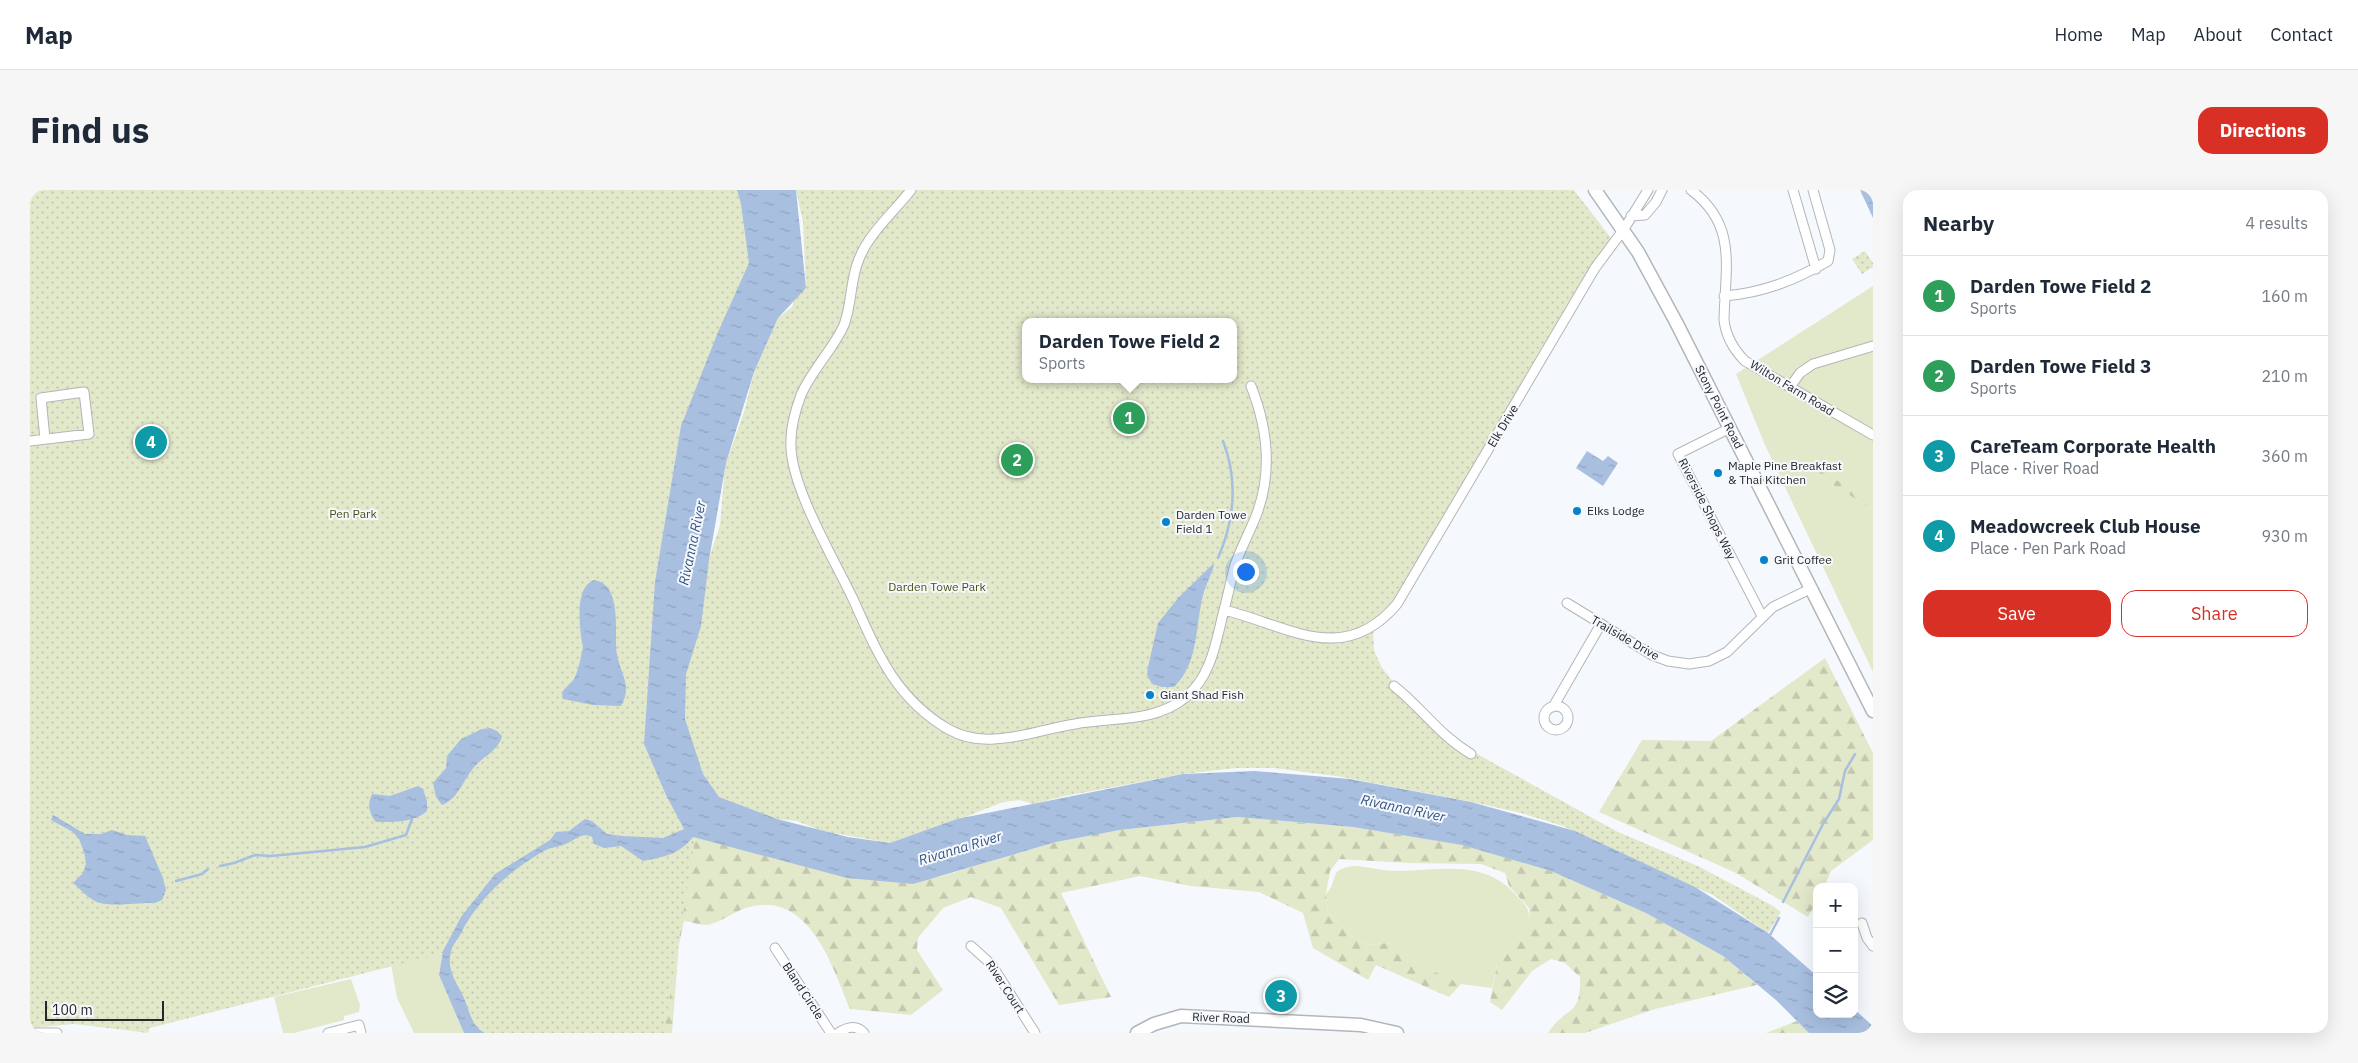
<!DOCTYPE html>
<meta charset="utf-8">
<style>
:root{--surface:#fff;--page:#f6f6f7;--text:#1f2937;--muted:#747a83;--line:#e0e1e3;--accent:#d93025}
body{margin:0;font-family:"IBM Plex Sans",sans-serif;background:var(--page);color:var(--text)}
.controls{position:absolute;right:15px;bottom:15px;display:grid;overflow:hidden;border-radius:10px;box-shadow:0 5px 20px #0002}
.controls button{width:45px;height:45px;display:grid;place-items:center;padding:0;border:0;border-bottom:1px solid var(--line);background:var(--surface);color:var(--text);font:25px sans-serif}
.scale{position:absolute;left:15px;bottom:12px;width:119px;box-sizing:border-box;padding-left:5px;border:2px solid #252728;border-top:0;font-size:14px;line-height:18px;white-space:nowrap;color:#252728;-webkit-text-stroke:4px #f5f9fd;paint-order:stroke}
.you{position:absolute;left:1215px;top:381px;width:18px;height:18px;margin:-12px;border:4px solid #fff;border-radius:50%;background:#1a73e8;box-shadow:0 0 0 8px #1a73e833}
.badge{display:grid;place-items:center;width:32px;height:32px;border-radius:50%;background:var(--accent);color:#fff;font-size:16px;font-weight:700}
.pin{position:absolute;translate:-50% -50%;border:2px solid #fff;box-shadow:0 1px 5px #0006}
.popup{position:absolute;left:992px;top:128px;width:215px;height:65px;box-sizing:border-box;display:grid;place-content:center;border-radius:10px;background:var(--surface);filter:drop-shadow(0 1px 4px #0005);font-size:16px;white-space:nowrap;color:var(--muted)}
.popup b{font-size:19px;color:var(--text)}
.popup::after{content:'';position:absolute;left:50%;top:100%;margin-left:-10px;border:10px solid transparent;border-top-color:var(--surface)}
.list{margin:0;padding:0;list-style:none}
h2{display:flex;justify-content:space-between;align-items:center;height:65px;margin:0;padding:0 20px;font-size:21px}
h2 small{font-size:16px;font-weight:400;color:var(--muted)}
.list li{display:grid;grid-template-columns:32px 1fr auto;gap:15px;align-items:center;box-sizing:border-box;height:80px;padding:0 20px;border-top:1px solid var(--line)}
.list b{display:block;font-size:19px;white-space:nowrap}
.list p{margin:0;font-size:16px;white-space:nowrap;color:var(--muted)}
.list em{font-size:16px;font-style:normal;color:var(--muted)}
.actions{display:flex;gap:10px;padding:15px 20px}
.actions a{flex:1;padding:11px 0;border:1px solid var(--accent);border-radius:15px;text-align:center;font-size:18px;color:var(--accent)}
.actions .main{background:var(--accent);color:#fff}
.icon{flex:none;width:28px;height:28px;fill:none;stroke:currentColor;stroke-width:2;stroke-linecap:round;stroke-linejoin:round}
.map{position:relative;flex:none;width:1843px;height:843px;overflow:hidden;border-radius:15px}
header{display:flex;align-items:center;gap:30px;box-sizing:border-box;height:70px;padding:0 25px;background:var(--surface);border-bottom:1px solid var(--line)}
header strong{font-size:24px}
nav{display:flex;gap:28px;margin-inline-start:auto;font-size:18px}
.intro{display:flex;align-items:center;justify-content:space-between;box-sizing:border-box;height:120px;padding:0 30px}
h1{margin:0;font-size:35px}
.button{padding:12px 22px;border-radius:15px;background:var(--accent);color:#fff;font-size:18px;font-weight:700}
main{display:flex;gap:30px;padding:0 30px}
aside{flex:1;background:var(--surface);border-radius:15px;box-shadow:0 5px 20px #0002}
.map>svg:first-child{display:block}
.grass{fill:#e2e8ca}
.forest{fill:url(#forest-firs)}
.park{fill:url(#park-dots);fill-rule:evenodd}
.water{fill:url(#water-ripples)}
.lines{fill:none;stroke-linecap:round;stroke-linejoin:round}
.stream{stroke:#a8bfe0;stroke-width:2.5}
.street-casing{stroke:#b2b6b9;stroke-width:11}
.secondary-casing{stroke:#b2b6b9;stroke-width:15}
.street{stroke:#fff;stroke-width:9}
.secondary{stroke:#fff;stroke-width:12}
.poi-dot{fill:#0483cb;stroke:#f5f9fd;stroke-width:2}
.labels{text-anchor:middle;stroke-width:4;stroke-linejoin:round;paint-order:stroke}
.street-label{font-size:12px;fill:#252728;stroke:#f5f9fd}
.poi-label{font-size:12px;fill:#252728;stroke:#f5f9fd;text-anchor:start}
.park-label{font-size:12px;fill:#4a5214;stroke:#f5f9fd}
.water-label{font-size:14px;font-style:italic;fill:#355582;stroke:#f5f9fd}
</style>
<header>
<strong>Map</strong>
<nav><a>Home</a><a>Map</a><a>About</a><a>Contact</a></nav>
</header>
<div class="intro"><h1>Find us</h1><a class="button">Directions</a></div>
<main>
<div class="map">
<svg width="1843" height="843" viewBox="0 0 1843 843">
<defs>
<pattern id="forest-firs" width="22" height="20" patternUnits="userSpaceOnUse" patternTransform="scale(1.25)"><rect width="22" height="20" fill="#e2e8ca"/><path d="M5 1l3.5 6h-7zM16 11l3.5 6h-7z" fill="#c2c7ae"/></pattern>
<pattern id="park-dots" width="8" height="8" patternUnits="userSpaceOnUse" patternTransform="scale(1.25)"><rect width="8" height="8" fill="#e2e8ca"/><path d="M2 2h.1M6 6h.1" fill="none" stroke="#c2c7ae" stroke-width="1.8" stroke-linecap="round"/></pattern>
<pattern id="water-ripples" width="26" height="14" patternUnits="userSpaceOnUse" patternTransform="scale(1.25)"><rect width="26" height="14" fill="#a8bfe0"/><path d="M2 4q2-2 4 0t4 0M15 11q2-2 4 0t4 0" fill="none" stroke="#90a4c0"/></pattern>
</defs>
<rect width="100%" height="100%" fill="#f5f9fd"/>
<path class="grass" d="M1843 96V311L1783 278 1778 279 1843 320V482L1735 255 1706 184Z
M1326 676C1339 677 1354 681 1367 681 1410 681 1453 668 1486 705 1495 714 1499 718 1500 731L1467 774 1462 798 1431 794 1384 772 1373 760 1357 753 1339 755 1323 747 1298 723 1296 704C1310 690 1296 678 1326 676Z
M413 761 409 785 434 843H384L367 808 361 774Z
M321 789 330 815 329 822 314 826V830L264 843H253L244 807Z"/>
<path class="forest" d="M1783 277 1843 311V320L1778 279Z
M1795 468 1843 563V650L1801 681 1794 697H1787V711L1778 727 1706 683 1569 622 1612 550 1681 551Z
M1207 627 1323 637 1433 655 1521 681 1616 723 1693 766 1727 795 1625 819 1555 843H1518C1536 815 1551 829 1550 787L1535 773 1521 769 1502 781 1472 820 1460 812 1467 774 1500 731 1499 718 1479 696 1475 683 1451 674 1379 673 1309 669 1300 681 1296 704 1298 723 1323 747 1339 755 1357 753 1373 760 1384 772 1431 794 1419 807 1346 775 1338 790 1283 758 1273 723 1229 702 1161 696 1110 686 1031 703 1081 807 1029 815 971 718 941 707 913 718 888 748 887 760 913 800 881 825 820 819C802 775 778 698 716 718 703 722 690 733 677 735 670 735 661 732 654 731L649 754 642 843H455L420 782 421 762 434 737 663 647 707 658 909 687 1026 652 1090 640Z
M1767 831 1779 843H1736Z"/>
<path class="park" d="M0 0H738L622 546 668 631 634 843H441L413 782 421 761 120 838 118 843 44 834 0 838Z
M766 0H1544L1584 52 1371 410 1343 435 1344 460 1352 478 1365 494 1431 555 1586 641 1670 677 1743 716 1751 722 1738 743 1683 705 1603 670 1555 646 1533 636 1491 623 1447 613 1313 587 1244 578H1206L1153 584 1030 607 1003 614 990 610 973 612 923 632 860 653 792 641 767 631 746 629 690 610 673 584 648 530 657 469 676 378 690 335 695 276 714 222 724 182 748 128 762 117 765 108 776 98 773 32ZM995 132H1203V189H995Z
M1835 61 1843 73V77L1832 84 1822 69Z"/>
<path class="water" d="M707 0H766L776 98 748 128 724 182 696 273 679 370 671 436 656 484 655 529 673 584 689 607 747 629 818 647 860 653 927 629 1153 584 1225 581 1320 589 1441 612 1545 641 1665 697 1738 743 1787 786V824H1824V819L1843 836V843H1779L1746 810 1693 766 1616 723 1521 681 1432 655 1323 637 1207 627 1090 640 1026 652 883 694 817 688 663 647C650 664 634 667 613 671L591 656 574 658 564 654 562 647C553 642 546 649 538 653 530 657 520 657 512 662 478 682 448 709 430 745 427 750 422 756 421 762 416 780 427 793 434 808 440 822 441 836 455 843H434L409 785 413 761 431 727 465 684 520 650 526 642 539 641 555 629 562 631 577 644 592 646 633 648 654 639 636 605 614 554 625 392 651 236 688 142 719 73 711 14Z
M1830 0H1843V28Z
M1557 261 1573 271 1578 266 1588 273 1573 296 1546 278Z
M1184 373C1184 380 1175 396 1173 405 1165 437 1169 473 1144 497H1132L1122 494 1117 485 1118 477 1128 433 1149 407Z
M564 390C593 394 584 443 587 464 590 484 603 495 591 516L563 515 533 509C529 498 541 496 545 487 549 478 551 466 553 457 553 454 551 449 551 446 549 429 546 397 564 390Z
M460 538 467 541 472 546C470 558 455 566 447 574 434 587 429 609 412 615L406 607 403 593 416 578 417 566 431 549 452 539Z
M388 596 393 599 397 611V621C384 633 363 632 346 632 339 624 337 614 342 604L360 606Z
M23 625 55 644H71L82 640 97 645 115 646 133 688 136 700 132 710 125 713C110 712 77 718 65 711 57 707 50 699 43 693L53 683 56 674 54 662 49 649 43 642 21 630Z"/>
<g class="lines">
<path class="stream" d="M1188 368C1205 329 1208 290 1193 251
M190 676 204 673 225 665 241 666 335 657 376 645 382 629
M146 691 172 684 178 679
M1753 712 1793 634 1809 609 1815 581 1825 564
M1739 747 1749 728"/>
<defs>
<path id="street" d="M881 0C864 22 839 43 829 69 820 90 822 114 814 135 803 160 782 179 771 205 765 221 760 240 761 257 762 299 804 369 823 409 847 462 865 508 918 539 932 547 948 550 964 549 992 548 1018 538 1045 534 1082 527 1125 533 1156 507 1182 485 1186 451 1194 420 1257 435 1313 478 1367 414L1565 78 1594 39 1618 0
M1661 0C1708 35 1695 78 1694 130 1696 147 1703 159 1715 171L1843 245
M1763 0 1786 79
M1601 26 1615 25 1626 12 1632 0
M1694 106C1733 103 1765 90 1798 71L1800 60 1783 0
M1760 197 1770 183 1783 174 1843 156
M1700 238 1648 264 1732 426
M0 251 59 244 54 202 11 208 15 249
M1537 413 1622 465 1638 471 1659 474 1679 471 1697 462 1743 417 1782 398
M1194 420C1198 405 1201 390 1205 375 1211 358 1219 343 1226 326 1243 282 1238 239 1221 196
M1364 496C1392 518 1409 545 1441 564
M1514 528a12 12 0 1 1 24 0a12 12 0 1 1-24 0Z
M1523 517 1571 434
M1832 733 1837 748 1843 756
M941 756 961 774 1005 843
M745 758 801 843
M0 843H27
M298 843 329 835 331 843
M808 843C817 837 826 834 834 843"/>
<path id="secondary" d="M1565 0 1608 62 1646 132 1843 521
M1107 843 1124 834 1151 826 1331 835 1367 843"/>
</defs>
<use href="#street" class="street-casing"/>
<use href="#secondary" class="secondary-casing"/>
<use href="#street" class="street"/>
<use href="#secondary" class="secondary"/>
</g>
<g class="poi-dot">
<circle cx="1688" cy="283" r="5"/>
<circle cx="1547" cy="321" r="5"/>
<circle cx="1136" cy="332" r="5"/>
<circle cx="1734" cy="370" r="5"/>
<circle cx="1120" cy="505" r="5"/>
</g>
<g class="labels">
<g class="street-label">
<text transform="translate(1762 198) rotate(31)" y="4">Wilton Farm Road</text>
<text transform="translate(1689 217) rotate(63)" y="4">Stony Point Road</text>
<text transform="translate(1473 236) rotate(-59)" y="4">Elk Drive</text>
<text transform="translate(1677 319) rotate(63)" y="4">Riverside Shops Way</text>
<text transform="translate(1595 448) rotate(30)" y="4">Trailside Drive</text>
<text transform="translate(975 797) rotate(57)" y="4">River Court</text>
<text transform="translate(773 801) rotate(57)" y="4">Bland Circle</text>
<text transform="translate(1191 828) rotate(2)" y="4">River Road</text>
</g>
<g class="poi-label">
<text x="1698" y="280">Maple Pine Breakfast<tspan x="1698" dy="14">&amp; Thai Kitchen</tspan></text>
<text x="1557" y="325">Elks Lodge</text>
<text x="1146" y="329">Darden Towe<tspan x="1146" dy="14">Field 1</tspan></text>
<text x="1744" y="374">Grit Coffee</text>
<text x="1130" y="509">Giant Shad Fish</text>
</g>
<g class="park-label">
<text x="323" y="328">Pen Park</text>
<text x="907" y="401">Darden Towe Park</text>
</g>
<g class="water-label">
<text transform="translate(662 353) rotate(-78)" y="5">Rivanna River</text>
<text transform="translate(1373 618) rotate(12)" y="5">Rivanna River</text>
<text transform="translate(930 658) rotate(-17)" y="5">Rivanna River</text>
</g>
</g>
</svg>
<div class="controls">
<button>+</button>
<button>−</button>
<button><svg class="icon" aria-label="layers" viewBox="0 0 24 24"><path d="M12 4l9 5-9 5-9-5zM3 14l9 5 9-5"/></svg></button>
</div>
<div class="scale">100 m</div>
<div class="you"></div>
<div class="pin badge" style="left:1099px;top:228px;background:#2e9e5b">1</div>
<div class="popup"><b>Darden Towe Field 2</b>Sports</div>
<div class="pin badge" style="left:987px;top:270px;background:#2e9e5b">2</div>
<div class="pin badge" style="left:1251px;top:806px;background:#0f9aa8">3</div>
<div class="pin badge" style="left:121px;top:252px;background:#0f9aa8">4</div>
</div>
<aside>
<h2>Nearby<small>4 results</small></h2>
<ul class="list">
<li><span class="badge" style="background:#2e9e5b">1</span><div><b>Darden Towe Field 2</b><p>Sports</p></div><em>160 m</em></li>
<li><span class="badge" style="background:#2e9e5b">2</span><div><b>Darden Towe Field 3</b><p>Sports</p></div><em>210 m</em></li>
<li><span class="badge" style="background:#0f9aa8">3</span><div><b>CareTeam Corporate Health</b><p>Place · River Road</p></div><em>360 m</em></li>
<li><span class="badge" style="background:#0f9aa8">4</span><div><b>Meadowcreek Club House</b><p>Place · Pen Park Road</p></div><em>930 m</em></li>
</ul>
<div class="actions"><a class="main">Save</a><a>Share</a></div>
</aside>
</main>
